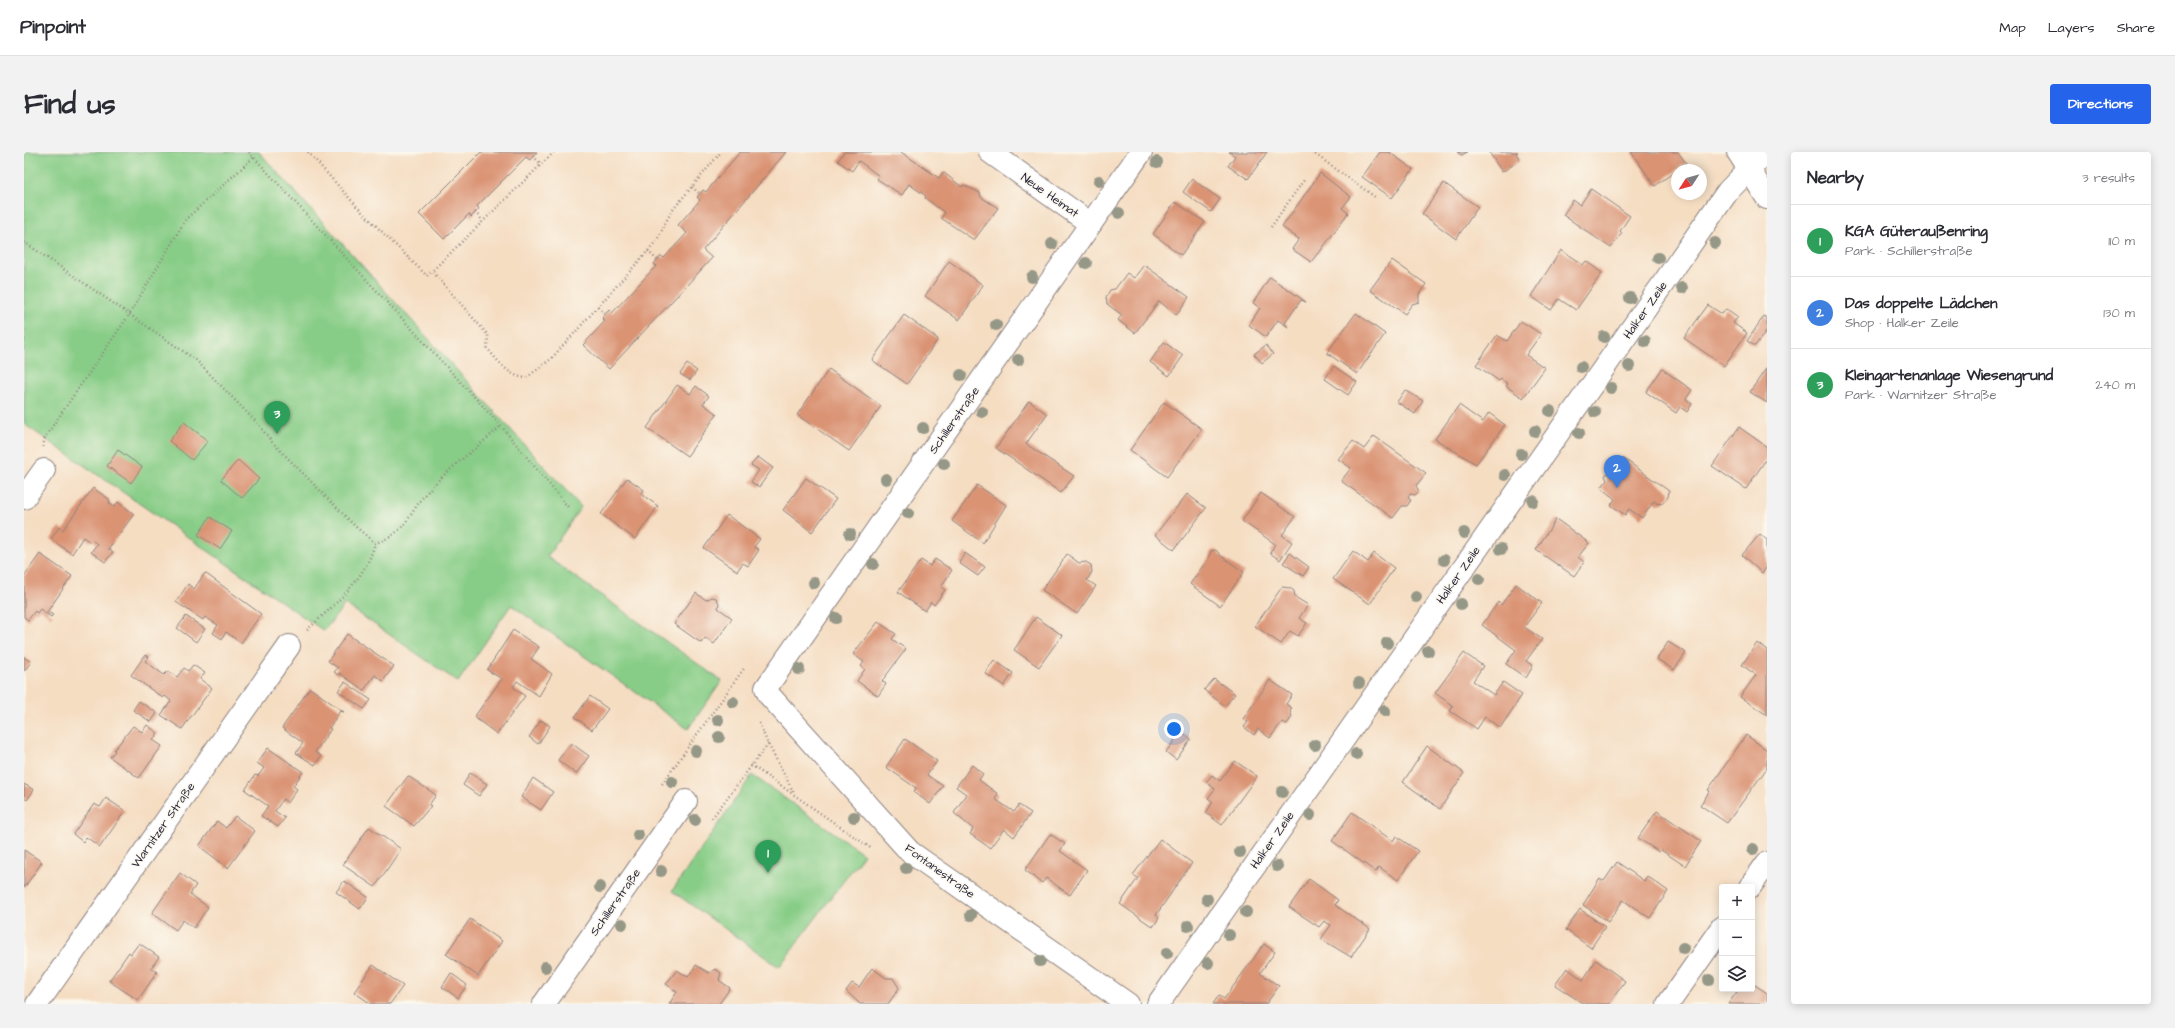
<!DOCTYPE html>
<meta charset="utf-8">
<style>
:root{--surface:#fff;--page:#f2f2f3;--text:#2b2b33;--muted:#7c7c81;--line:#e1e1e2;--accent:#2563eb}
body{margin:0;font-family:"Architects Daughter",sans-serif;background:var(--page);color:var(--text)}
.controls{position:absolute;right:12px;bottom:12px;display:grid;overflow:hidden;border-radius:4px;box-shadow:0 2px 10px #0003}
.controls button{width:36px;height:36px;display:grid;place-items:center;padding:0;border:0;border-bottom:1px solid var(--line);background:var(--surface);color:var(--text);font:20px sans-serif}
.compass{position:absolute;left:1647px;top:12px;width:36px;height:36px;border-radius:50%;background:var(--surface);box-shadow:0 2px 10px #0003;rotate:234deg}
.you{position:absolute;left:1150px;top:577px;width:14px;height:14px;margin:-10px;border:3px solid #fff;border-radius:50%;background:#1a73e8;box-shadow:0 0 0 6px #1a73e833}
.badge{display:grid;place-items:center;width:26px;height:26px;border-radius:50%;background:var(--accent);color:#fff;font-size:13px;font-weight:700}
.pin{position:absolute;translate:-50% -33px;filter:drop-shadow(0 1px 2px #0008)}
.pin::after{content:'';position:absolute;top:21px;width:14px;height:12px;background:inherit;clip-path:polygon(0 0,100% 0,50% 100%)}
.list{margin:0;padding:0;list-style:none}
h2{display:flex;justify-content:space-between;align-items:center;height:52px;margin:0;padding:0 16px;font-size:17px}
h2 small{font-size:13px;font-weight:400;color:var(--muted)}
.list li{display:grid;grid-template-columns:26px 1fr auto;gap:12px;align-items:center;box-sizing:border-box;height:72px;padding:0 16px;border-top:1px solid var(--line)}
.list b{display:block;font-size:15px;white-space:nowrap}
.list p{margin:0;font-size:13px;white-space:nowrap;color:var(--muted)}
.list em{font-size:13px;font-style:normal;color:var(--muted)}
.icon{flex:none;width:22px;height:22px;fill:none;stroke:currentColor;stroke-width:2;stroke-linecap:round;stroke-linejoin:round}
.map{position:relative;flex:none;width:1743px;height:852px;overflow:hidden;border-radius:4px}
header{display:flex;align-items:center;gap:24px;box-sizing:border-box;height:56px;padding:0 20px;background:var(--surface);border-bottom:1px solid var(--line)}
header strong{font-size:19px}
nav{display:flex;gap:22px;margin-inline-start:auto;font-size:14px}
.intro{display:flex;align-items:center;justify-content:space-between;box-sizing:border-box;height:96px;padding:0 24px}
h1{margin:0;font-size:28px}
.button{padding:10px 18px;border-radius:4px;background:var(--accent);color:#fff;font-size:14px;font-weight:700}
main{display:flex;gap:24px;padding:0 24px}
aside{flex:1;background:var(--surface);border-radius:4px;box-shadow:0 2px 10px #0003}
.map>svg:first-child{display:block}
.green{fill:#88cd87;stroke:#557861}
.building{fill:#da9373}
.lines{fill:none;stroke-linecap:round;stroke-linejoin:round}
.street-casing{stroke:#8c807e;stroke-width:24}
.path{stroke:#8c807e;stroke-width:2.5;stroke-dasharray:1 3;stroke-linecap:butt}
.street{stroke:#fff;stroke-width:22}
.tree{fill:#959787}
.labels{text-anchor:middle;stroke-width:3;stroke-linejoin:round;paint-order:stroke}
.street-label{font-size:12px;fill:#22223b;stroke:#fbf7ec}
</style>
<header>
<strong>Pinpoint</strong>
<nav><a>Map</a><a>Layers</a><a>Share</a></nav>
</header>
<div class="intro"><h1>Find us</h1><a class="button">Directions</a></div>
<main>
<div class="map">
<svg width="1743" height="852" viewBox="0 0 1743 852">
<rect width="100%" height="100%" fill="#fbf7ec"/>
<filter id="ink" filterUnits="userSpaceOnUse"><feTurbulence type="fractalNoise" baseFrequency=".025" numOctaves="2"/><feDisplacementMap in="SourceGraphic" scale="8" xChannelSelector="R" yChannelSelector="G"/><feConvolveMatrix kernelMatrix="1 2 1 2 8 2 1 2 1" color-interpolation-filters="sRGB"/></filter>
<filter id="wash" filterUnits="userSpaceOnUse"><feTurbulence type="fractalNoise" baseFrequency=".012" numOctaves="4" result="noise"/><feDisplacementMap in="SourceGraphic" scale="16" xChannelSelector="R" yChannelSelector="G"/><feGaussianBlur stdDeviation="0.9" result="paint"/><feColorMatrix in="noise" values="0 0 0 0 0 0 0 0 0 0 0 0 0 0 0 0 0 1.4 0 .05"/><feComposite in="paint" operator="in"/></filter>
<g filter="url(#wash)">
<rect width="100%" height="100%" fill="#f5ddc2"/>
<path class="green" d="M0 0H235L557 355 523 405 698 529 664 577 487 453 434 530 321 452 300 479 0 272Z
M728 623 840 702 755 815 648 739Z"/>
<g id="blocks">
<path class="building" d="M457 0H513L506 8 502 5 453 54 455 57 447 65 445 62 420 87 395 62Z
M716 0H762L679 98 688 106 585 217 559 193 581 169 578 166 585 158 588 161 632 114 630 112 637 104 640 106 663 81 654 73 676 48 673 45 676 42 679 38 682 40Z
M820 0H877L915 26 919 20 938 35 940 33 956 41 957 45 974 56 950 88 917 66 921 61 901 46 902 44 885 32 878 43 853 27 855 24 835 9 828 19 814 9Z
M1205 0H1243L1224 27 1204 14 1211 4Z
M1356 0H1365L1389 17 1368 46 1338 25Z
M1433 0H1443L1438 3Z
M1465 0H1494L1492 1 1496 8 1478 20Z
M1607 0H1654L1662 11 1631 34Z
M1296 21 1327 45 1318 56 1324 61 1295 101H1294L1287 110 1268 97 1275 87 1258 75Z
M1168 27 1196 47 1187 60 1159 40Z
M1420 31 1454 55 1432 87 1398 62Z
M1567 37 1606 64 1596 79 1598 81 1587 96 1539 63 1549 48 1556 53Z
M1151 50 1181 70 1157 103 1129 82Z
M1537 98 1559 113 1562 109 1578 121 1552 158 1535 147 1527 158 1507 144Z
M1368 108 1402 132 1395 142V150L1388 152 1381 162 1346 138Z
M925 109 959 133 935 168 901 144Z
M1120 113 1165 145 1152 163 1135 149 1111 181 1094 168 1098 163 1083 152 1082 145 1086 138 1091 137 1103 121 1110 126Z
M1246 125 1282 150 1277 148 1261 171 1264 175 1254 168 1242 185 1225 173 1236 156 1229 151Z
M1684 153 1698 162 1702 157 1707 160 1714 165 1709 171 1723 181 1700 214 1660 186Z
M1332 161 1361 182 1333 222 1303 201Z
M880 163 914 187 883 232 848 208Z
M1740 164 1743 166V180L1742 179 1731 194 1723 189Z
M1497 169 1517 182 1502 203 1521 216 1499 246 1482 234 1484 232 1477 227 1475 229 1452 213 1473 183 1483 189Z
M1140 190 1159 204 1145 224 1126 210Z
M1242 193 1249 202 1238 211 1230 202Z
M663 212 673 219 666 228 656 222Z
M1310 214 1333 230 1324 243 1301 227Z
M1743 215V251L1726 240Z
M805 217 857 254 825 299 773 263Z
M1638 217 1668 238 1662 247 1668 252 1663 260 1656 255 1652 261 1622 240Z
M653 233 666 242 672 234 685 244 679 252 693 262 663 304 623 276Z
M1381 238 1399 249 1391 262 1373 250Z
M1005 249 1023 262 1002 292 1050 324 1037 341 972 296Z
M1140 250 1178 277 1143 325 1106 298Z
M1435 253 1459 270 1465 261 1481 273 1452 312 1411 287Z
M160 270 184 289 168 308 145 289Z
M1715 275 1743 295V306L1722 337 1688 314Z
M1350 284 1402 321 1392 334 1395 339 1391 343 1386 342 1384 346 1387 348 1383 354H1378L1369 366 1317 329 1327 316 1314 307 1329 289 1340 297Z
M94 298 118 315 107 331 83 314Z
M734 305 749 316 735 335 727 330 735 318 727 313Z
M1599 306 1645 339 1644 345 1639 351 1634 352 1630 349 1618 366 1605 357 1601 363 1587 353 1591 347 1577 336 1583 328 1581 324 1587 316H1591Z
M214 308 235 327 218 346 197 328Z
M603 326 620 338 617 342 634 354 611 387 577 362Z
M782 326 812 347 788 380 759 358Z
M953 333 982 353 959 391 928 369Z
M69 336 85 347 86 352 90 355 94 350 110 362 84 397 89 400 81 410 67 400 73 392 68 388 66 390 59 385 48 402 27 387 35 375 39 378Z
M1237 341 1271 365 1258 383 1268 390 1256 408 1246 401 1251 392 1218 369Z
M1163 342 1182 356 1150 398 1131 383Z
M703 363 736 387 730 395 735 398 724 414 719 411 713 419 680 396Z
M186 365 208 379 196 397 174 383Z
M1532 367 1565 391 1554 405 1560 410 1550 424 1512 398Z
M1736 382 1743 388V415L1738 421 1718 403Z
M1192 398 1197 404 1220 420 1196 454 1166 432 1184 407 1187 399Z
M1329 399 1344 410 1350 401 1370 416 1346 452 1309 427Z
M941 401 961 415 954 424 935 411Z
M1266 401 1285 415 1279 424 1259 411Z
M16 402 48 424 23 460 29 463 27 465 16 457 13 461 11 459 4 468 0 465V424Z
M1043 402 1055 411 1062 410 1067 413 1068 420 1063 428 1072 434 1053 462 1018 438Z
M911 407 928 418 917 435 921 438 910 453 907 450 901 459 874 440 897 408 906 414Z
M181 421 237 462 217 491 202 480 198 487 189 481 194 473 181 465 179 468 152 450 164 432 170 437Z
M1492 432 1518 451 1500 475 1518 487 1502 509 1509 514 1502 526 1482 512 1492 498 1458 473 1474 450 1477 453Z
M1258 435 1266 436 1270 439 1271 445 1284 453 1275 466 1283 471 1274 484 1266 479 1257 492 1231 474Z
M672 441 682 448 688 445 692 446 695 451 694 456 708 466 690 492 681 486 677 491 650 472Z
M162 464 181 477 172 490 153 476Z
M1012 465 1038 483 1015 515 990 498Z
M854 470 872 482 868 487 882 497 858 529 862 532 854 544 833 529 841 517 837 514 840 510 829 502Z
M489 478 515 495 507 507 528 522 515 544 493 529 489 535 501 544 473 582 450 565 478 527 463 518Z
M323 482 370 514 359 529 351 523 340 538 315 521 314 523 310 520 314 516 304 509Z
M1644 490 1662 501 1650 518 1633 507Z
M1733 491 1743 498V563L1716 545 1732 523 1718 513Z
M1440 501 1459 514 1449 529 1470 543 1479 530 1498 543 1476 576 1461 565 1453 577 1426 559 1429 554 1411 541Z
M121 503 125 505 121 509 140 523 144 519 153 525 160 516 164 519 169 513 181 521 176 527 188 536 158 577 137 563 147 549 141 544 139 546 107 523Z
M0 505 7 510 0 519Z
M970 508 989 521 980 534 961 521Z
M1190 527 1211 542 1201 554 1180 538Z
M1246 528 1268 543 1262 552 1268 556 1266 559 1268 565 1263 572 1258 570 1246 586 1234 577 1230 583 1220 575 1224 570 1219 567Z
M321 530 347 548 340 557 314 539Z
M286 536 320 560 316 559 305 576 307 577 291 600 297 604 291 613 272 601 279 591 258 576Z
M566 544 584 557 568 578 551 565Z
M115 549 133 561 127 570 109 558Z
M517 568 526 574 514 592 505 585Z
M123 573 134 581 129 588 138 594 115 626 86 605 91 599 90 598 109 574 118 580Z
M1157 580 1167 587 1152 608 1142 600Z
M1722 583 1743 598V616L1703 671 1676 653 1686 639 1684 638Z
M881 587 913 609 903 623 919 634 906 652 890 640 892 636 862 615Z
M547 591 565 604 552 622 534 608Z
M1403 594 1440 621 1416 657 1379 630Z
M244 596 279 620 269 634 273 637 264 651 259 647 251 659 261 666 254 675 237 664 244 654 221 638 231 623 234 624 240 616 233 611Z
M1211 609 1233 624 1198 673 1182 661 1189 650 1184 646 1191 637 1182 630 1188 623 1196 629Z
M948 613 959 622 955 628 974 642 971 647 990 660 995 653 1007 661 990 685 980 677 966 696 946 682 949 677 930 661 942 642 932 635Z
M446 621 463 632 455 644 439 633Z
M384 624 412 643 405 653 407 654 390 674 362 654Z
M509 626 529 640 517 658 497 645Z
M0 632 10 638 3 648 0 646Z
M82 646 101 659 76 695 62 685 59 690 49 682 70 652 76 655Z
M1633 659 1677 689 1661 714 1637 698 1635 700 1614 686Z
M1328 660 1369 689 1372 684 1394 699 1374 728 1355 715 1352 720 1308 689Z
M211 664 231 679 204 716 175 694 193 669 202 676Z
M345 675 377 697 351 735 319 713Z
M1026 682 1041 692 1036 699 1063 718 1046 743 1022 726 1018 731 1001 718Z
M1136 687 1168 711 1132 763 1135 766 1129 775 1096 752 1114 726 1109 723Z
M0 698 18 710 0 736Z
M1593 710 1620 729 1623 724 1644 739 1626 766 1599 748 1584 770 1559 753 1575 727 1580 729Z
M156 721 172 733 166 742 184 755 170 776 159 768 152 778 128 761Z
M1285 727 1314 748 1311 753 1346 777 1327 805 1297 787 1307 773 1300 769 1295 775 1265 755Z
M320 729 344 745 336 757 312 740Z
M1556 757 1581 775 1567 796 1542 778Z
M446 767 478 789 454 824 422 802Z
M115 791 135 805 127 816 133 820 114 848 85 829 105 800 107 802Z
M1240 792 1251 800 1236 821 1255 834 1242 852H1189L1195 843 1200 847Z
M1572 808 1601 829 1585 852H1560L1531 833 1543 816 1559 828Z
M349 813 379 834 366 852H347L330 840Z
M672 813 685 821 691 817 697 821 695 828 706 836 695 852H645L653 840 642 832 653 818 664 825Z
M848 816 862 826H869L875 836 864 852H836L822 839 828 831 835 835Z
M427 821 443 833 434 846 418 835Z
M1728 831 1743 841V852H1704L1715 837H1728Z"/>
</g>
</g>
<g filter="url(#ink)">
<use href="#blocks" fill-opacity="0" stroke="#8c807e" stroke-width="1"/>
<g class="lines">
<defs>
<path id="street" d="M966 0 1067 72
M1714 0 1743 46
M0 346 20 318
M1726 735 1743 711
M13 852 265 494
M520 852 662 649
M1104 852 886 700 745 543 742 536 1117 0
M1134 852 1704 39 1742 0
M1644 852 1698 775"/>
</defs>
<use href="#street" class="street-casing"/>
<path class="path" d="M225 0 477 274 544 355
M284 0 336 58 403 124 408 119
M530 0 408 119 464 183 463 196C475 210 484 224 502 226L527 207 624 99 633 88 647 60 697 0
M1288 0 1351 45
M509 4 517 12
M668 35 676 42
M451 60 459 69
M1247 75 1280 28
M0 90 172 208 235 273 247 289 332 375 351 391C384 381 384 361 404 339 424 317 454 295 477 274
M624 99 633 108
M574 155 582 162
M19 295 21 285 105 163 162 67 230 5
M283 478C309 454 342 427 351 391
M735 571 744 592 770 641
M727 613 848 697
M638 632 721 515
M688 666 744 592"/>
<use href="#street" class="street"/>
</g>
<g class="tree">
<circle cx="1133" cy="10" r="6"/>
<circle cx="1075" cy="29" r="6"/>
<circle cx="1095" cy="61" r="6"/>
<circle cx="1691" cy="91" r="6"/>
<circle cx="1028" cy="92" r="6"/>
<circle cx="1634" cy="106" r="6"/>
<circle cx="1062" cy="111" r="6"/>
<circle cx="1008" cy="125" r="6"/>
<circle cx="1658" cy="136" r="6"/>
<circle cx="1606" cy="146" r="6"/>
<circle cx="972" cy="173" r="6"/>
<circle cx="1580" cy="185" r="6"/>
<circle cx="1621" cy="189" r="6"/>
<circle cx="994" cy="208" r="6"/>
<circle cx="1605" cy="214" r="6"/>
<circle cx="1557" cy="215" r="6"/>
<circle cx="937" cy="223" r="6"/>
<circle cx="1587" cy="236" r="6"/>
<circle cx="1526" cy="259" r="6"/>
<circle cx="958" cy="260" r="6"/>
<circle cx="1571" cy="260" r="6"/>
<circle cx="899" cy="276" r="6"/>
<circle cx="1511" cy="279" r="6"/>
<circle cx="1555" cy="281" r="6"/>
<circle cx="1497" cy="302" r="6"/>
<circle cx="920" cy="312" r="6"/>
<circle cx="1481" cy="323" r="6"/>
<circle cx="862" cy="327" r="6"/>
<circle cx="1509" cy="349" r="6"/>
<circle cx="884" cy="361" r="6"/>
<circle cx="1440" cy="381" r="6"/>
<circle cx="826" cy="382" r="6"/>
<circle cx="1477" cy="397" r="6"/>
<circle cx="1420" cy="408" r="6"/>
<circle cx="849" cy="412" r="6"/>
<circle cx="1455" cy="427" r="6"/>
<circle cx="790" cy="431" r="6"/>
<circle cx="1392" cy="445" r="6"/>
<circle cx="1437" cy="452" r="6"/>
<circle cx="812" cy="466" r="6"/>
<circle cx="1363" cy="491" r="6"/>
<circle cx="1404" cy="499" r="6"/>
<circle cx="775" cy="517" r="6"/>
<circle cx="1335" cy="531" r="6"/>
<circle cx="709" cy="550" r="6"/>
<circle cx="1361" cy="559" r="6"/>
<circle cx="694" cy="568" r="6"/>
<circle cx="695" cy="585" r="6"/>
<circle cx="1291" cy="593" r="6"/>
<circle cx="672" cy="599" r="6"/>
<circle cx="1332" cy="602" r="6"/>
<circle cx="648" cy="630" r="6"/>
<circle cx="1258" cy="640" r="6"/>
<circle cx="1286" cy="663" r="6"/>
<circle cx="830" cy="665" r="6"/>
<circle cx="671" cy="668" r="6"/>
<circle cx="614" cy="683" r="6"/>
<circle cx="1729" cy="697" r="6"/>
<circle cx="1216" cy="700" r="6"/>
<circle cx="1253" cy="714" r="6"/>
<circle cx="882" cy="716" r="6"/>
<circle cx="637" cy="719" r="6"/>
<circle cx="576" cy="735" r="6"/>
<circle cx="1183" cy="747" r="6"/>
<circle cx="1222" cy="760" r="6"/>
<circle cx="947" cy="763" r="6"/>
<circle cx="598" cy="772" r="6"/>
<circle cx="1164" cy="774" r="6"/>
<circle cx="1205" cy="783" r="6"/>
<circle cx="1659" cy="796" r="6"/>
<circle cx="1143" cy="801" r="6"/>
<circle cx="1016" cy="809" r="6"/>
<circle cx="1184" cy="811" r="6"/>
<circle cx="521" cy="815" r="6"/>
<circle cx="1685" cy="828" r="6"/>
</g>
</g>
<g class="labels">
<g class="street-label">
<text transform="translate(1026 43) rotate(35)" y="4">Neue Heimat</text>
<text transform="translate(1621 158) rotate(-55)" y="4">Halker Zeile</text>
<text transform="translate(930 268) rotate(-55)" y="4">Schillerstraße</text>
<text transform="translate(1434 423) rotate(-55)" y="4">Halker Zeile</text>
<text transform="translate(139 673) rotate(-55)" y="4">Warnitzer Straße</text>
<text transform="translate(1248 688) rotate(-55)" y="4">Halker Zeile</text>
<text transform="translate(916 719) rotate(36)" y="4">Fontanestraße</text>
<text transform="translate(591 750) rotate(-55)" y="4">Schillerstraße</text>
</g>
</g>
</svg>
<div class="controls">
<button>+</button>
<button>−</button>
<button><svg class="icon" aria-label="layers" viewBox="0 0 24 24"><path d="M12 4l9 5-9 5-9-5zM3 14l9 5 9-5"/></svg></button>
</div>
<svg class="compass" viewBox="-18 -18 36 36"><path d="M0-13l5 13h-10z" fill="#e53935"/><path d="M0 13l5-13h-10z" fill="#7c7c81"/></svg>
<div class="you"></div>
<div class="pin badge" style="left:744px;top:721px;background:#2e9e5b">1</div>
<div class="pin badge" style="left:1593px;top:336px;background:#3f7fe0">2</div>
<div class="pin badge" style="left:253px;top:282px;background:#2e9e5b">3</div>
</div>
<aside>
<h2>Nearby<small>3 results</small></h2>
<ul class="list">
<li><span class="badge" style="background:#2e9e5b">1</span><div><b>KGA Güteraußenring</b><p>Park · Schillerstraße</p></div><em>110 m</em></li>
<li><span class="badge" style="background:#3f7fe0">2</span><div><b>Das doppelte Lädchen</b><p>Shop · Halker Zeile</p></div><em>130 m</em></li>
<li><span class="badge" style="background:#2e9e5b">3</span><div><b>Kleingartenanlage Wiesengrund</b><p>Park · Warnitzer Straße</p></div><em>240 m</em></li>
</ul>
</aside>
</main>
